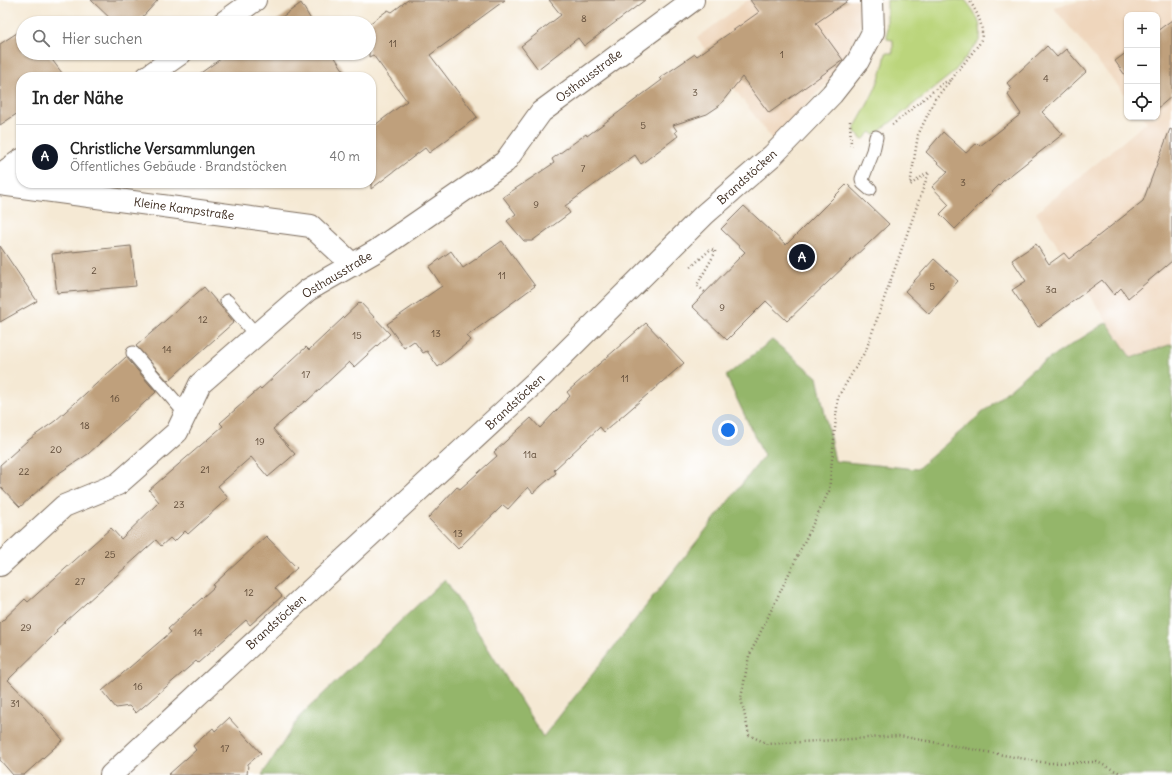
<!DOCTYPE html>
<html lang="de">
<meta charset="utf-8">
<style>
:root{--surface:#fff;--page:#f6f6f6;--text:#222;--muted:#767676;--line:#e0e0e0;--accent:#111827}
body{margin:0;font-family:Delius,sans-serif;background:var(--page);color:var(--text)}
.controls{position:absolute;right:12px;top:12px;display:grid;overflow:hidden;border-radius:8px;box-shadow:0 1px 3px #0004}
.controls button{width:36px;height:36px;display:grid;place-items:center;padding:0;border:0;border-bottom:1px solid var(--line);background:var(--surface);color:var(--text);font:20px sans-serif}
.you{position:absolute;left:728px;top:430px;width:14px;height:14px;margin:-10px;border:3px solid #fff;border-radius:50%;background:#1a73e8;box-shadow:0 0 0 6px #1a73e833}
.badge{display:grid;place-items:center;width:26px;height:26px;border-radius:50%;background:var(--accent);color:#fff;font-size:13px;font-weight:700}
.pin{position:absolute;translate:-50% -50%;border:2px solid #fff;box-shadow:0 1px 4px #0006}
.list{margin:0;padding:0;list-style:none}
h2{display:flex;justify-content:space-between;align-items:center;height:52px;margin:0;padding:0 16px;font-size:17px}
h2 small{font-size:13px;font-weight:400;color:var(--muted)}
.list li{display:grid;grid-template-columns:26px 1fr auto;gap:12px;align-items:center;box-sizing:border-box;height:64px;padding:0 16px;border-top:1px solid var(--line)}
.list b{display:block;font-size:15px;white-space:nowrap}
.list p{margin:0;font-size:13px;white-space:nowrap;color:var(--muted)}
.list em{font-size:13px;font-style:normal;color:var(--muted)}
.icon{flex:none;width:22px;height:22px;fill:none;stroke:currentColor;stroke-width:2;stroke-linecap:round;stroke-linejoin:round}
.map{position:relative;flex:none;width:1172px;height:775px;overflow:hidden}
.search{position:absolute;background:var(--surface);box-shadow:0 1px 3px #0004;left:16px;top:16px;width:360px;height:44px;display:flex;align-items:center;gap:10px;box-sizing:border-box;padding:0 14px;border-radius:22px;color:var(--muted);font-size:15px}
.panel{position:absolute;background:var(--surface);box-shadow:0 1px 3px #0004;left:16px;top:72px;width:360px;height:116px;border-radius:16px}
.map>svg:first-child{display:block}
.built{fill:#efd6bc}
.green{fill:#bbd57b;stroke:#7b804c}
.forest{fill:#94b66b;stroke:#687044}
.building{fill:#bfa07b}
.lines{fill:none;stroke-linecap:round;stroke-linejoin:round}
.service-casing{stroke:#7c6d5e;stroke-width:15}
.minor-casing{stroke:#7c6d5e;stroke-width:24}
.tertiary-casing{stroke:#7c6d5e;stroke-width:24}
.path{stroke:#7c6d5e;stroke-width:2.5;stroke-dasharray:1 3;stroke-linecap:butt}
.service{stroke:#fff;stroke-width:13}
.minor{stroke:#fff;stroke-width:22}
.tertiary{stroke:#fff;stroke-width:22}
.labels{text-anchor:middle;stroke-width:3;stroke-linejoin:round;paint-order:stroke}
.number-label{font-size:10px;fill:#5c4835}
.street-label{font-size:12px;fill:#3b2a1e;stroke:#fff}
</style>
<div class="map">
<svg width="1172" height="775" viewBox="0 0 1172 775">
<rect width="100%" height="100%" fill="#fff"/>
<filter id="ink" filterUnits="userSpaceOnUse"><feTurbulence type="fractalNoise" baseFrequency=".025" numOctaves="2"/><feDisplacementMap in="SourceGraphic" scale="8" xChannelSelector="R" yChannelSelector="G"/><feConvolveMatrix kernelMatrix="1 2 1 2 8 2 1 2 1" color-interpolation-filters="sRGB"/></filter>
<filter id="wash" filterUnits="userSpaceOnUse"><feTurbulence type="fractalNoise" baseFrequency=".012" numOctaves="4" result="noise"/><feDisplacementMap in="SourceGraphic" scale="16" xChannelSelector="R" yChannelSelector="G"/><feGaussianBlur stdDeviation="0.9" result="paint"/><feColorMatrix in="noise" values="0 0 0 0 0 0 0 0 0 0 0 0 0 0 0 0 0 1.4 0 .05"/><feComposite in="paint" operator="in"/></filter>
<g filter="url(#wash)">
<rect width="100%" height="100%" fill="#f5e9d4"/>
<path class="built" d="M748 0H863V11L857 35 848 54 831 78 773 141 697 38Z
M1087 0H1172V344L1131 358 1036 213 1147 122 1143 117H1157V15H1127V97L1053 7Z"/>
<path class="green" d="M887 0H965C975 12 984 25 979 41L953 73 876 134 874 135 871 132 864 139 860 138V136L855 133V127C868 104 882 80 886 53H893V40L887 39Z"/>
<path class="forest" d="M1107 322 1131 358 1172 344V775H262L301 715 445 579 543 737 764 456 726 376 772 340 817 377 835 461 917 469 1033 369Z"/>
<g id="blocks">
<path class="building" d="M91 0H158L137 23H115Z
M408 0H505L430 55 477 117 429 153 425 148 371 189V128L407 101 373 55 369 57V24L388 10 392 12Z
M549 0H645L584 46 578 38 538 69 521 46 561 15Z
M750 0H849L816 23 843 60 769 113 742 77 719 106 707 114 673 125 677 131 675 132 678 136 641 164 635 155 565 206 570 213 532 241H524L507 221 516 214 503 197 554 163 552 159 586 134 587 136 662 80 660 78 695 54 697 56 759 12Z
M301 3 313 23H272L282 17Z
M1172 20V96L1157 109V31Z
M23 29V53H47L65 77H21V111L0 125V44Z
M1047 46 1057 57 1066 49 1086 72 1042 112 1063 134 1003 181 955 229 940 214 949 205 932 187 948 172 926 152 943 132 966 153 977 143 980 146 1021 114 1008 95 1011 88 1007 83Z
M1127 52V78L1115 61Z
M229 53H332L348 77H195Z
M1170 129 1172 130V261L1128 298 1121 288 1114 295 1102 280 1038 327 1012 290 1026 281 1012 260 1036 244 1049 264 1064 253 1069 259 1143 201Z
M847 184 889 224 787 321 766 301 727 340 692 306 745 252 721 229 744 206 786 245Z
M502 241 535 286 467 336 471 340 438 367 427 351 423 353 414 341 404 348 387 324 442 286 429 267 451 251 463 268Z
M0 246 37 301 0 322Z
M131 246 136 286 57 293 52 254Z
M934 259 958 281 929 314 905 291Z
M204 287 234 322 168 381 136 346Z
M360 302 390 334 354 367 349 362 306 402 305 401 273 429 295 454 268 477 251 457 218 486 228 498 188 534 185 531 174 542 170 538 161 546 156 540 56 630 57 632 8 680 47 720V722L63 740 24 775H13L0 760V623L25 599 28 602 111 528 121 539 159 502 149 490 223 426 220 423 260 388 261 389 306 347 309 350Z
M646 323 684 363 604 432 600 427 554 470 556 473 533 493 528 487 508 509 503 505 458 549 428 518 457 487 460 489 497 456 494 452 531 418 540 428 570 396 567 392Z
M126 357 156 392 88 454 53 477 20 507 0 486V465L27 441 55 421Z
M266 536 297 568 275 588 282 596 250 625 246 620 198 663 196 661 136 713 129 706 116 708 102 691 171 632 168 629 214 587 213 585Z
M229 718 261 753 248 764 247 775H168L196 750 193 746 213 728 215 731Z"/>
</g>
</g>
<g filter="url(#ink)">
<use href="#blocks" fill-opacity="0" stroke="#7c6d5e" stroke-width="1"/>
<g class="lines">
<defs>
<path id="service" d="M870 189 863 183 862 179 873 151 876 137
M227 301 256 335
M133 353 186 414"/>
<path id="minor" d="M0 184 311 226 353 265
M111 775 541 377 705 214 773 155 832 94 858 61 873 32 872 0"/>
<path id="tertiary" d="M223 23 255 0
M147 77 181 53
M0 175 21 160
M0 565 64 506 118 484 177 432 200 384 308 290 376 251 505 162 541 112 693 0"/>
</defs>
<use href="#service" class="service-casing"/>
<use href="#minor" class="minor-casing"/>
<use href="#tertiary" class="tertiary-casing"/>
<path class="path" d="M951 80 935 99 918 135 910 185 929 172 866 350 838 397 829 491 749 656 741 698 749 735 768 744 900 736 1047 763 1097 762 1124 775
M850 121 851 146
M892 125 943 83 951 80 979 44C987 30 977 12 969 0
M691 267 711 249 715 250V253L697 285 706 293"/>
<use href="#service" class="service"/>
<use href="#minor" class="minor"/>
<use href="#tertiary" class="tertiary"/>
</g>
</g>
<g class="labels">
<g class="number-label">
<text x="584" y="22">8</text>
<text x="393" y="47">11</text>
<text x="782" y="58">1</text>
<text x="1046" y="82">4</text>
<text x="695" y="96">3</text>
<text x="643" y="129">5</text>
<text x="583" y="172">7</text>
<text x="963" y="186">3</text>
<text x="536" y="208">9</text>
<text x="94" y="274">2</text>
<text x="502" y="279">11</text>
<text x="932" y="290">5</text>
<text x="1051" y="293">3a</text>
<text x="722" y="311">9</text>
<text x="203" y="323">12</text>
<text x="436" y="337">13</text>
<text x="357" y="339">15</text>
<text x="167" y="353">14</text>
<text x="306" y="378">17</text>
<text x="625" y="382">11</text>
<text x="115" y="402">16</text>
<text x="85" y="429">18</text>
<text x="260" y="445">19</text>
<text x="56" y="453">20</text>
<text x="530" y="458">11a</text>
<text x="205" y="473">21</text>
<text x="24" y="475">22</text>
<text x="179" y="508">23</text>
<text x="458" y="537">13</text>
<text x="110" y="558">25</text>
<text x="80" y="585">27</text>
<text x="249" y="596">12</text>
<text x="26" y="631">29</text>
<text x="198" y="636">14</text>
<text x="138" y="690">16</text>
<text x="15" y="707">31</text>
<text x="225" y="752">17</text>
</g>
<g class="street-label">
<text transform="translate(589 76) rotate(-37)" y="4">Osthausstraße</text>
<text transform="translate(747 177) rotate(-42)" y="4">Brandstöcken</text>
<text transform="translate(184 209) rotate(8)" y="4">Kleine Kampstraße</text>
<text transform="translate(337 275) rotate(-31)" y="4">Osthausstraße</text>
<text transform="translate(515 402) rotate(-43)" y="4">Brandstöcken</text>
<text transform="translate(276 622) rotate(-42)" y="4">Brandstöcken</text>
</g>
</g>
</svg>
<div class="controls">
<button>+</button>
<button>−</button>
<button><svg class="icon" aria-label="locate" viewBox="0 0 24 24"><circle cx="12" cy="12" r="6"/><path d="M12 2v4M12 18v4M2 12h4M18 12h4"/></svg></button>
</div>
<div class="you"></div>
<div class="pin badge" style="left:802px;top:257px">A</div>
<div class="search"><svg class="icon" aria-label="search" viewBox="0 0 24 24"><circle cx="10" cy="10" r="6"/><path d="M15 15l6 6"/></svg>Hier suchen</div>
<section class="panel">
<h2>In der Nähe<small></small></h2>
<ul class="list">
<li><span class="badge">A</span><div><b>Christliche Versammlungen</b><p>Öffentliches Gebäude · Brandstöcken</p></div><em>40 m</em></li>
</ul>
</section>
</div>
